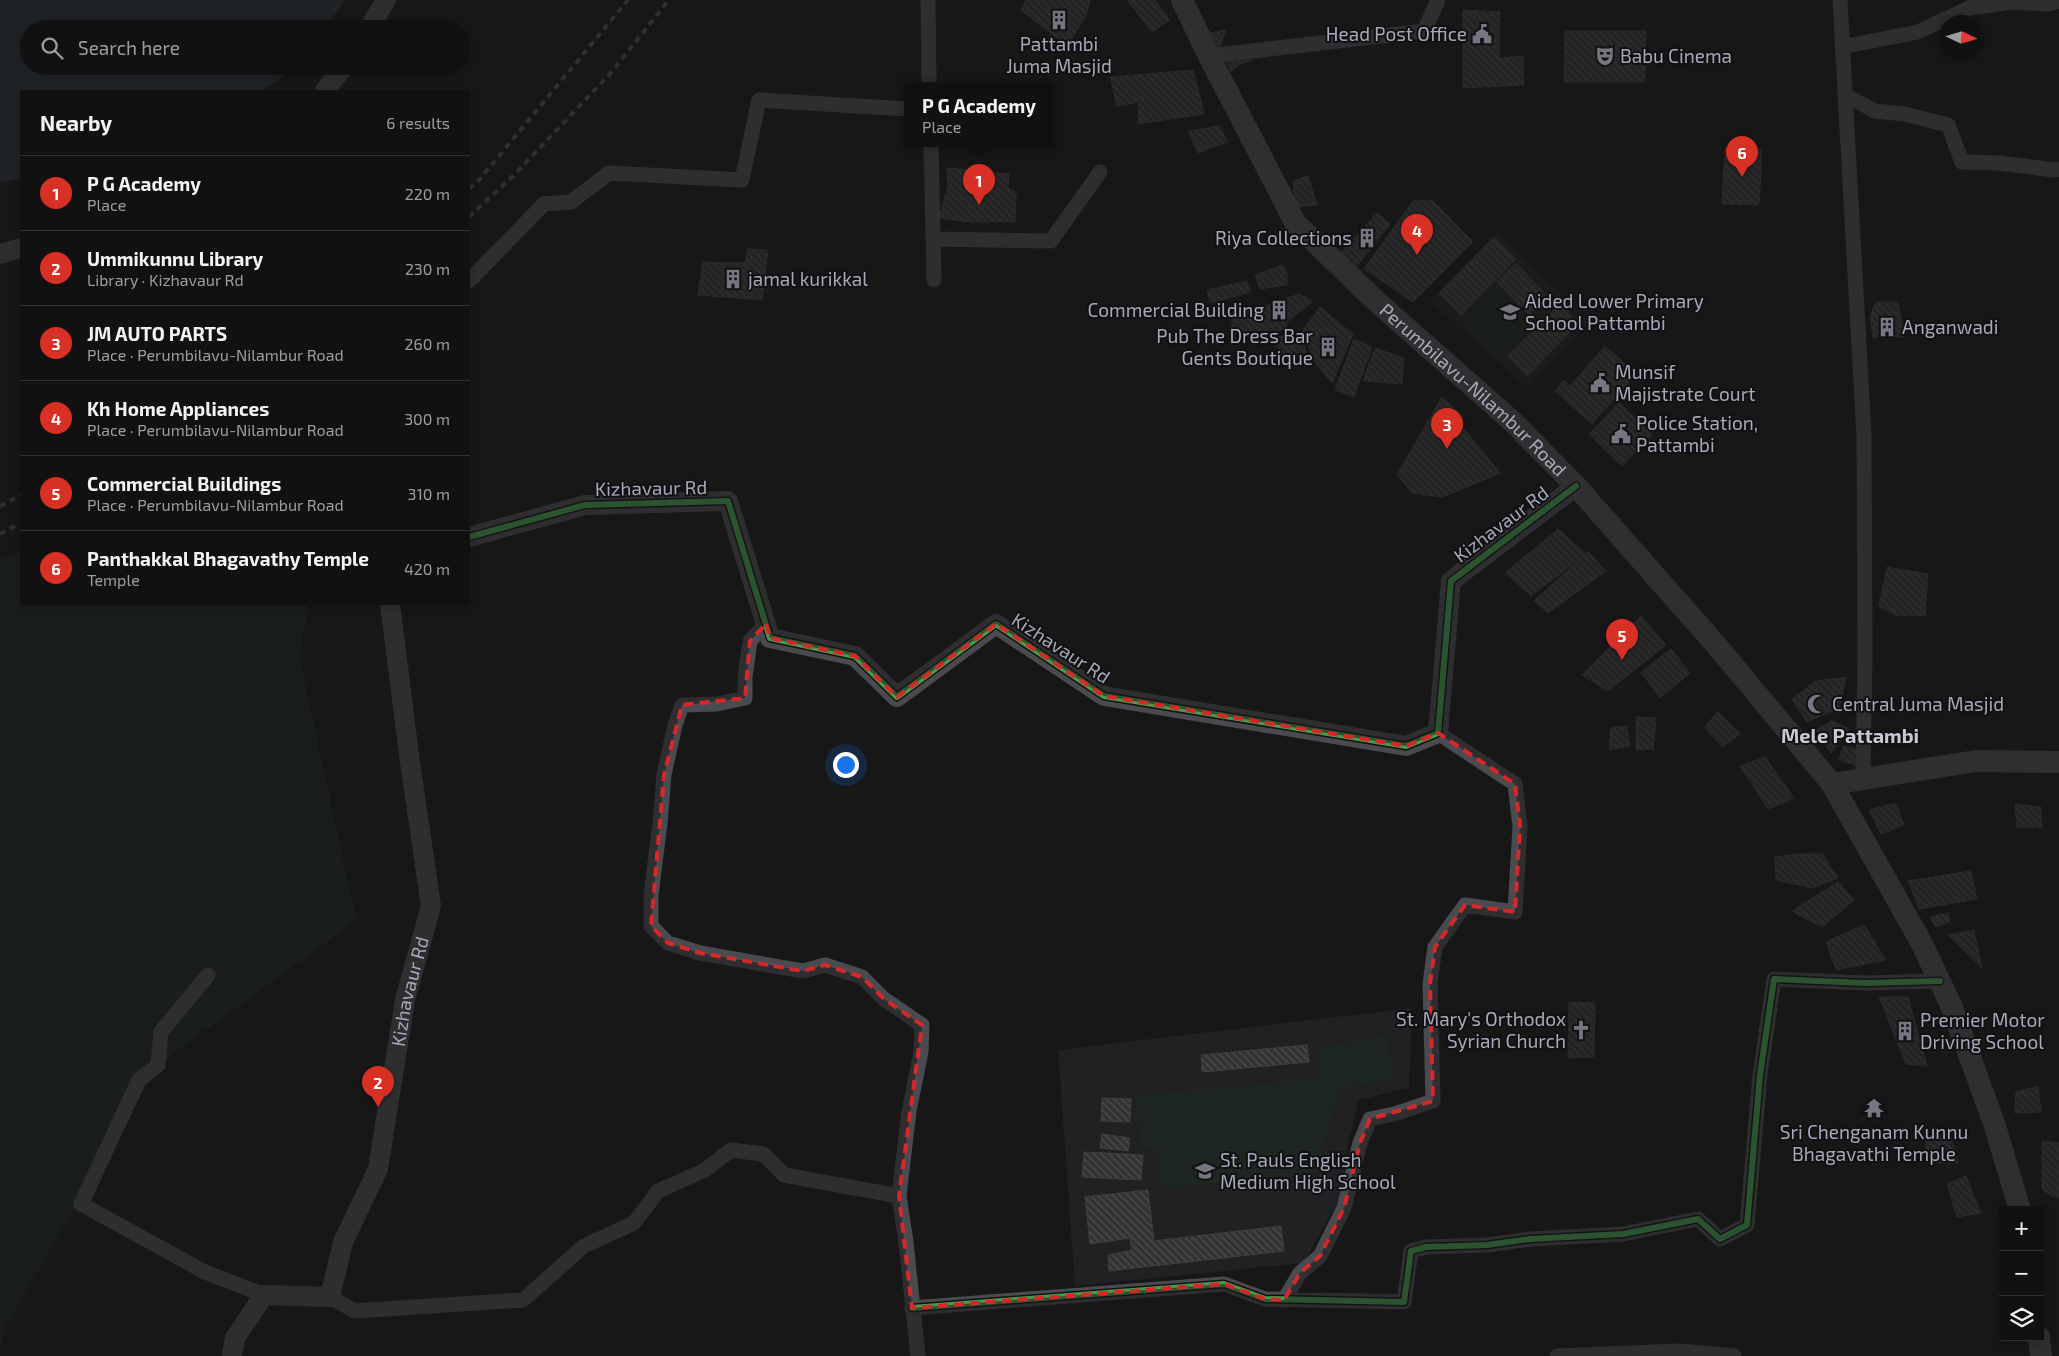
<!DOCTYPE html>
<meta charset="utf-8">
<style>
:root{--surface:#111;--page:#1e1f1f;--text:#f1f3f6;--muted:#9c9d9f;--line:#303131;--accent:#d93025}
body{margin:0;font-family:"Exo 2",sans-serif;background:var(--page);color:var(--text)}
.controls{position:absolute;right:15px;bottom:15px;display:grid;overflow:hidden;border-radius:0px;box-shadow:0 2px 8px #0003}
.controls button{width:45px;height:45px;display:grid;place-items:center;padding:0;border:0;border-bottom:1px solid var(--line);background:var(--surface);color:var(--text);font:25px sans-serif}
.compass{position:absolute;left:1939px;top:15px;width:45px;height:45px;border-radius:50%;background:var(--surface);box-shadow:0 2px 8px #0003;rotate:94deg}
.you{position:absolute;left:845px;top:764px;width:18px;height:18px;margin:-12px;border:4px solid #fff;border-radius:50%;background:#1a73e8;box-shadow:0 0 0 8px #1a73e833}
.badge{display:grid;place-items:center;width:32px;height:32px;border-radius:50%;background:var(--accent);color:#fff;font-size:16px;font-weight:700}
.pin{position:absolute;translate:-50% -41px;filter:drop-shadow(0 1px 2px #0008)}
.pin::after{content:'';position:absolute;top:26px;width:18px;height:15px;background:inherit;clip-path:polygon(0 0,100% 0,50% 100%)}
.popup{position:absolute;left:904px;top:82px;width:150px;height:65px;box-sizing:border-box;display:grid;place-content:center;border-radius:0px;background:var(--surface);filter:drop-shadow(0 1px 4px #0005);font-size:16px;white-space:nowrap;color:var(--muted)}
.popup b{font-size:19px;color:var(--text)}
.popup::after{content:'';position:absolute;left:50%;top:100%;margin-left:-10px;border:10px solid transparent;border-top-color:var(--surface)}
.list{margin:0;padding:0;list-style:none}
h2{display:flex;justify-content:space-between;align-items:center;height:65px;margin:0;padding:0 20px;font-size:21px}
h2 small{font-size:16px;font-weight:400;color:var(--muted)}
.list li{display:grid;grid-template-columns:32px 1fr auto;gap:15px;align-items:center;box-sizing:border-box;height:75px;padding:0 20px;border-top:1px solid var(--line)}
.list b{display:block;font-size:19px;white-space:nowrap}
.list p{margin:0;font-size:16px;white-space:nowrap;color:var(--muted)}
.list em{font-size:16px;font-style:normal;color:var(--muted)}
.icon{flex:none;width:28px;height:28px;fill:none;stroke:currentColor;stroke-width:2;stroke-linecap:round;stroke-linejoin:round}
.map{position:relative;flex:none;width:2059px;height:1356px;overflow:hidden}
.search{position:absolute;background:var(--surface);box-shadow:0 2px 8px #0003;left:20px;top:20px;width:450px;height:55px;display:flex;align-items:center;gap:12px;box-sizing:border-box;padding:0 18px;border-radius:28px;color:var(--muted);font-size:19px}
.panel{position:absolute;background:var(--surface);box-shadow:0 2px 8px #0003;left:20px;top:90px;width:450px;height:515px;border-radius:0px}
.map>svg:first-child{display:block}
.built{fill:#212023}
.green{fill:#1e2621}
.water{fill:#293039}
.building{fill:url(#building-back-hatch);stroke:#3f3f43}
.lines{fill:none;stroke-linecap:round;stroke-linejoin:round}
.street{stroke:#4a4b50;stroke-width:15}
.secondary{stroke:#49494e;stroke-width:20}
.primary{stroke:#4d4d51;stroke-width:22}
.rail{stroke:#4b4c4f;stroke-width:4;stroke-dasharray:6 5;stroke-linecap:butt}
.cycleway-casing{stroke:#111113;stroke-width:9}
.cycleway{stroke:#469c4c;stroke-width:6}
.marked{fill:none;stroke:#d62828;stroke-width:4;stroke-dasharray:10 6;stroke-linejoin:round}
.labels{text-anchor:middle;stroke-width:4;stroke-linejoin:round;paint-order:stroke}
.poi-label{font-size:19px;fill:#a7a9b8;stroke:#111113;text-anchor:start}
.street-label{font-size:19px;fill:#a7a9b8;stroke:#111113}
.neighbourhood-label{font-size:20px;font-weight:bold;fill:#c8c9d4;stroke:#111113}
</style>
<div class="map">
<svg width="2059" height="1356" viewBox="0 0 2059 1356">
<defs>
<pattern id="building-back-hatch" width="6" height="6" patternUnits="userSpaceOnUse" patternTransform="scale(1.25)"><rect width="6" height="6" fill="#333335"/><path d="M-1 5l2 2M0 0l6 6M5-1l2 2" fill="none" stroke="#4e4e50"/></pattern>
</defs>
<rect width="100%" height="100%" fill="#171717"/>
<path class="built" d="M1498 233 1589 323 1527 388 1430 301Z
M1412 1008 1409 1088 1359 1100 1348 1144 1340 1198 1304 1263 1075 1286 1058 1050Z"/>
<path class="green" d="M1495 283 1536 323 1501 359 1461 319Z
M21 549V604H309L299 656 356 920 158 1065 5 1327 0 1353V560Z
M1386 1035 1394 1079 1339 1089 1316 1174 1160 1188 1157 1150 1140 1148 1136 1095 1316 1079 1321 1047Z"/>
<path class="water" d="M0 0H344L326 29H29V66H297L262 91H21V178L0 182Z"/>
<path class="building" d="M1026 0H1090L1086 16 1067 46 1021 10Z
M1127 0H1155L1170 20 1152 32Z
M1463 10 1500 12 1499 58 1523 56 1524 85 1463 88Z
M1226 30 1219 49 1209 33Z
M1565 31H1646L1645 82H1564Z
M1250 55 1251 61 1240 64 1231 72 1226 57Z
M1193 70 1204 114 1138 124 1139 102 1117 106 1110 77Z
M1219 126 1228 142 1198 153 1188 131Z
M1725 147 1762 149 1759 205 1722 204Z
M947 168 1009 174 1008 188 1016 192 1015 222H970L939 218 948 185Z
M1308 176 1317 205 1295 207 1293 181Z
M1432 200 1473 242 1413 302 1364 269 1413 201Z
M1377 213 1390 224 1357 266 1341 253Z
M1494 237 1516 259 1461 315 1439 293Z
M748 249 768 250 762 300 698 295 703 262 745 263Z
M1516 263 1548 297 1529 315 1497 282Z
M1283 265 1287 271V285L1260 289 1255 275Z
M1247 281 1250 292 1210 303 1207 290Z
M1299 294 1313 301 1287 322 1286 330 1232 331V318Z
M1876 302H1898L1904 337H1873L1870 316Z
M1560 304 1579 323 1527 376 1507 357Z
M1320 307 1353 334 1332 383 1314 361 1303 330Z
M1300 331 1308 357 1282 359 1275 338Z
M1354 339 1372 347 1354 397 1335 390Z
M1605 346 1636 374 1592 424 1555 391 1564 380 1570 386Z
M1375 348 1404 358 1402 384 1363 381Z
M1442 397 1463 416 1461 425 1500 473 1443 497 1412 493 1397 474Z
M1619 403 1652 435 1622 466 1589 434Z
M1558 529 1586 554 1531 596 1505 573Z
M1588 552 1606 571 1548 613 1534 601Z
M1887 567 1928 574 1925 616 1895 615 1879 606Z
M1641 616 1666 645 1608 691 1582 675Z
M1671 649 1690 673 1660 698 1641 672Z
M1846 677 1839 708 1807 722 1792 699 1816 681Z
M1718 712 1740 734 1723 747 1704 727Z
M1636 717 1656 718 1653 749 1636 750Z
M1832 721 1849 729 1831 753 1816 730Z
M1627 726 1630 746 1609 750 1611 728Z
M1843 746 1858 749 1859 766 1839 760Z
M1765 757 1794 798 1768 809 1740 766Z
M1896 803 1904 825 1881 834 1869 810Z
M2015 804 2041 807 2042 828 2017 827Z
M1798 854H1822L1838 878 1813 888 1776 880 1775 857Z
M1971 871 1977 899 1919 909 1908 881Z
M1838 882 1854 900 1822 927 1792 911Z
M1948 913 1950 922 1935 927 1930 917Z
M1864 925 1886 960 1836 970 1826 942Z
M1974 930 1982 968 1948 935Z
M1879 997H1908L1927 1066 1906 1064Z
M1569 1002 1595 1003 1594 1057 1568 1058Z
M1307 1045 1309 1062 1202 1072 1201 1055Z
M2038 1086 2041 1112 2015 1113 2016 1092Z
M1102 1098 1131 1099 1130 1122 1101 1121Z
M1102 1134 1130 1138 1128 1151 1100 1148Z
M1950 1134 1958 1163H1926V1136Z
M2042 1141 2059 1143V1197H2053L2042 1189Z
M1084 1152 1143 1155 1141 1180 1082 1177Z
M1966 1176 1981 1213 1957 1217 1947 1184Z
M1148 1190 1154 1241 1281 1226 1284 1251 1109 1271 1108 1255 1132 1250 1130 1238 1090 1244 1085 1197Z"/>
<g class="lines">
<path class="street" d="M928 0 929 86
M1840 0 1864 436 1865 656 1863 778
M2011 2 2049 4 2059 1
M1842 47 1918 32 1969 8 2011 2V0
M1209 56 1424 31 1438 0
M1845 95 1875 111 1905 114 1948 125 1962 162 2000 163 2054 170 2059 169
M931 144 934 280
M933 239 1051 241 1100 172
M469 281 544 204 571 202 609 173 742 180 759 100 908 109
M766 624 750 641 745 677V698L717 704 682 705 675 725 664 775 660 823 651 895V926L668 943 700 953 803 971 825 965 862 977 884 999 922 1025 921 1052 909 1111 899 1196 906 1242 918 1356
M208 975 161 1032 158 1065 139 1080 81 1204 205 1272 264 1295
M330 1297 355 1311 523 1300 584 1246 634 1223 658 1191 705 1170 731 1150 763 1154 784 1175 899 1196
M1284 1300 1300 1273 1320 1256 1344 1208 1360 1143 1370 1119 1394 1114 1433 1101 1430 984 1435 947 1465 905 1515 912 1520 826 1515 784 1438 733
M912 1308 1224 1284 1265 1299 1404 1302 1411 1251 1426 1247 1487 1245 1530 1239 1623 1234 1698 1219 1720 1239 1747 1225 1760 1075 1774 979 1865 983 1940 981
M1557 1356 1680 1351 1734 1356"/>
<g class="secondary">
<path d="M369 29 386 0"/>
<path d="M325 91 344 66"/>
<path d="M0 254 21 248"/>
<path d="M469 537 585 505 728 501 770 638 855 656 897 697 996 624 1104 696 1406 746 1438 733 1451 581 1576 486"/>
<path id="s1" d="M232 1356 235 1338 264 1295 330 1297 343 1242 378 1169 405 1000 431 906 410 762 390 604"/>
</g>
<g class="primary">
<path id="s2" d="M1182 0 1209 56 1296 224 1377 302 1513 422 1576 486 1717 646 1832 784 1921 942 1951 1005 1994 1123 2020 1210"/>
<path d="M1832 784 1976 761 2059 762"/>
<path d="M2039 1337 2041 1356"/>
</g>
<path class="rail" d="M469 189 480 179 628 0
M469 217 514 175 609 75 669 0
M0 506 21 495
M0 534 21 523"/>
<defs>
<path id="cycleway" d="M469 537 585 505 728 501 770 638 855 656 897 697 996 624 1104 696 1406 746 1438 733 1451 581 1576 486
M912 1308 1224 1284 1265 1299 1404 1302 1411 1251 1426 1247 1487 1245 1530 1239 1623 1234 1698 1219 1720 1239 1747 1225 1760 1075 1774 979 1865 983 1940 981"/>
</defs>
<use href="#cycleway" class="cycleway-casing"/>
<use href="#cycleway" class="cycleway"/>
</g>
<path d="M0 0H2059V1356H0ZM766 624 770 638 855 656 897 697 996 624 1104 696 1406 746 1438 733 1515 784 1520 826 1515 912 1465 905 1435 947 1430 984 1433 1101 1370 1119 1360 1143 1344 1208 1320 1256 1300 1273 1284 1300 1265 1299 1224 1284 912 1308 899 1196 922 1025 884 999 862 977 825 965 803 971 700 953 668 943 651 926 664 775 682 705 745 698 750 641Z" fill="#171717" fill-opacity=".55" fill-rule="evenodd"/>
<path class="marked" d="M766 624 770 638 855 656 897 697 996 624 1104 696 1406 746 1438 733 1515 784 1520 826 1515 912 1465 905 1435 947 1430 984 1433 1101 1370 1119 1360 1143 1344 1208 1320 1256 1300 1273 1284 1300 1265 1299 1224 1284 912 1308 899 1196 922 1025 884 999 862 977 825 965 803 971 700 953 668 943 651 926 664 775 682 705 745 698 750 641Z"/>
<defs>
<symbol id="building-bare" viewBox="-9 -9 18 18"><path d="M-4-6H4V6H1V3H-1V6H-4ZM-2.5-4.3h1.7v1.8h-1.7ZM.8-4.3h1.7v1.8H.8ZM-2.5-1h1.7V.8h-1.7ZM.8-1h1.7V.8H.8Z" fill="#757680" stroke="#111113" stroke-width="2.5" paint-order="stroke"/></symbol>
<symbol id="civic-bare" viewBox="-9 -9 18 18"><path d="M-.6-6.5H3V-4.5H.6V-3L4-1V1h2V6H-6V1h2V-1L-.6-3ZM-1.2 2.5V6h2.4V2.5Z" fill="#757680" stroke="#111113" stroke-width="2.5" paint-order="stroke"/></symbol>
<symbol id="theatre-bare" viewBox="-9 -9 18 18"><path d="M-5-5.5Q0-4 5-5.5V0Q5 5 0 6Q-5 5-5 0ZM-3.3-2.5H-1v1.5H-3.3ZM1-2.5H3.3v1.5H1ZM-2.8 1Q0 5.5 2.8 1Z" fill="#757680" stroke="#111113" stroke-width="2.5" paint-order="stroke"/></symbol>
<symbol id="school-bare" viewBox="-9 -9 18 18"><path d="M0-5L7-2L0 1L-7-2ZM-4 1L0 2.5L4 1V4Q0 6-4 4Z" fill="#757680" stroke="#111113" stroke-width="2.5" paint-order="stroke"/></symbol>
<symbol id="mosque-bare" viewBox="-9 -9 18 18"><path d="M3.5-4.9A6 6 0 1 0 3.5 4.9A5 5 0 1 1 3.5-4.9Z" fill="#757680" stroke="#111113" stroke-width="2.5" paint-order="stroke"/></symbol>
<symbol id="church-bare" viewBox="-9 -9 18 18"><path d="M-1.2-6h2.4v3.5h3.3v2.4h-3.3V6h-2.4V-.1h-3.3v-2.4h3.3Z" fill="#757680" stroke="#111113" stroke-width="2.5" paint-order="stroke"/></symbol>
<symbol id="temple-bare" viewBox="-9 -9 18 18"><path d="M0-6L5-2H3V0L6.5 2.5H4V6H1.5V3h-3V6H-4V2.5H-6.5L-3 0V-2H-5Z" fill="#757680" stroke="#111113" stroke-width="2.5" paint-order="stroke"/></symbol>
</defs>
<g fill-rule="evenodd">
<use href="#building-bare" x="1045" y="6" width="28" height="28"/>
<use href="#civic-bare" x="1468" y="20" width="28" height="28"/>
<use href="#theatre-bare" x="1591" y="42" width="28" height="28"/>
<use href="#building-bare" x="1353" y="224" width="28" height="28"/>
<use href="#building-bare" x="719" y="265" width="28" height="28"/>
<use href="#building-bare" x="1265" y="296" width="28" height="28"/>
<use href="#school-bare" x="1496" y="298" width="28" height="28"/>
<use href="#building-bare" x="1873" y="313" width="28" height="28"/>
<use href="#building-bare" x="1314" y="333" width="28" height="28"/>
<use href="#civic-bare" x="1586" y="369" width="28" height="28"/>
<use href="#civic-bare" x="1607" y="420" width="28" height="28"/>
<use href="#mosque-bare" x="1803" y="690" width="28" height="28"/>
<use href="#church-bare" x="1567" y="1016" width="28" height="28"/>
<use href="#building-bare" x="1891" y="1017" width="28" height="28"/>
<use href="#temple-bare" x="1860" y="1094" width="28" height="28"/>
<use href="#school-bare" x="1191" y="1157" width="28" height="28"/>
</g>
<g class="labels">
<g class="poi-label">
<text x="1467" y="41" text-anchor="end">Head Post Office</text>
<text x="1059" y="51" text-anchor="middle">Pattambi<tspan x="1059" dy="22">Juma Masjid</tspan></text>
<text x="1620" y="63">Babu Cinema</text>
<text x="1352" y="245" text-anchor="end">Riya Collections</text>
<text x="748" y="286">jamal kurikkal</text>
<text x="1525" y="308">Aided Lower Primary<tspan x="1525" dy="22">School Pattambi</tspan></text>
<text x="1264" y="317" text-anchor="end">Commercial Building</text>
<text x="1902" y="334">Anganwadi</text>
<text x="1313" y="343" text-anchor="end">Pub The Dress Bar<tspan x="1313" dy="22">Gents Boutique</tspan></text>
<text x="1615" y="379">Munsif<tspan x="1615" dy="22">Majistrate Court</tspan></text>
<text x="1636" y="430">Police Station,<tspan x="1636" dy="22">Pattambi</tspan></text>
<text x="1832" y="711">Central Juma Masjid</text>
<text x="1566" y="1026" text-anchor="end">St. Mary's Orthodox<tspan x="1566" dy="22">Syrian Church</tspan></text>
<text x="1920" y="1027">Premier Motor<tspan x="1920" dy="22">Driving School</tspan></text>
<text x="1874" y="1139" text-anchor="middle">Sri Chenganam Kunnu<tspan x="1874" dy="22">Bhagavathi Temple</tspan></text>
<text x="1220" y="1167">St. Pauls English<tspan x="1220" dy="22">Medium High School</tspan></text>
</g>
<g class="street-label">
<text dy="7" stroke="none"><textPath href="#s2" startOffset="494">Perumbilavu-Nilambur Road</textPath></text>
<text transform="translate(651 488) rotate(-1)" y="7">Kizhavaur Rd</text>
<text transform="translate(1501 524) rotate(-37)" y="7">Kizhavaur Rd</text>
<text transform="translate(1061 648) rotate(33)" y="7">Kizhavaur Rd</text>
<text dy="7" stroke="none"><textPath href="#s1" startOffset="454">Kizhavaur Rd</textPath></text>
</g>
<g class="neighbourhood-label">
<text x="1850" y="743">Mele Pattambi</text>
</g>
</g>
</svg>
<div class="controls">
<button>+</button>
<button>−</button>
<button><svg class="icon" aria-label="layers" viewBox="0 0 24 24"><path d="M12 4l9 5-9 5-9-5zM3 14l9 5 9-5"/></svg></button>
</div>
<svg class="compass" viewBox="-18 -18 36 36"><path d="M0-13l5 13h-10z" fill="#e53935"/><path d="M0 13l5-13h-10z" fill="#9c9d9f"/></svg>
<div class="you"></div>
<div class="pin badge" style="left:979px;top:205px">1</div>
<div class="popup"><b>P G Academy</b>Place</div>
<div class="pin badge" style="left:378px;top:1107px">2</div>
<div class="pin badge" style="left:1447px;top:449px">3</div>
<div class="pin badge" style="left:1417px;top:255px">4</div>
<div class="pin badge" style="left:1622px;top:660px">5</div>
<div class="pin badge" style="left:1742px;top:177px">6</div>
<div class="search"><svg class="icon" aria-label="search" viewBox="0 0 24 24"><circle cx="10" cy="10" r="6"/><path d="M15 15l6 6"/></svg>Search here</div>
<section class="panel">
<h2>Nearby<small>6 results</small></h2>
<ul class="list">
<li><span class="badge">1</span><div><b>P G Academy</b><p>Place</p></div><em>220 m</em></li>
<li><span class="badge">2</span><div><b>Ummikunnu Library</b><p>Library · Kizhavaur Rd</p></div><em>230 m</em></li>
<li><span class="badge">3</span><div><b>JM AUTO PARTS</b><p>Place · Perumbilavu-Nilambur Road</p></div><em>260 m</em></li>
<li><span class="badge">4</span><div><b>Kh Home Appliances</b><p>Place · Perumbilavu-Nilambur Road</p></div><em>300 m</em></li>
<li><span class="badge">5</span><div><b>Commercial Buildings</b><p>Place · Perumbilavu-Nilambur Road</p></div><em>310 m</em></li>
<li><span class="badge">6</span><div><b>Panthakkal Bhagavathy Temple</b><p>Temple</p></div><em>420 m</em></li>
</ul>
</section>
</div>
